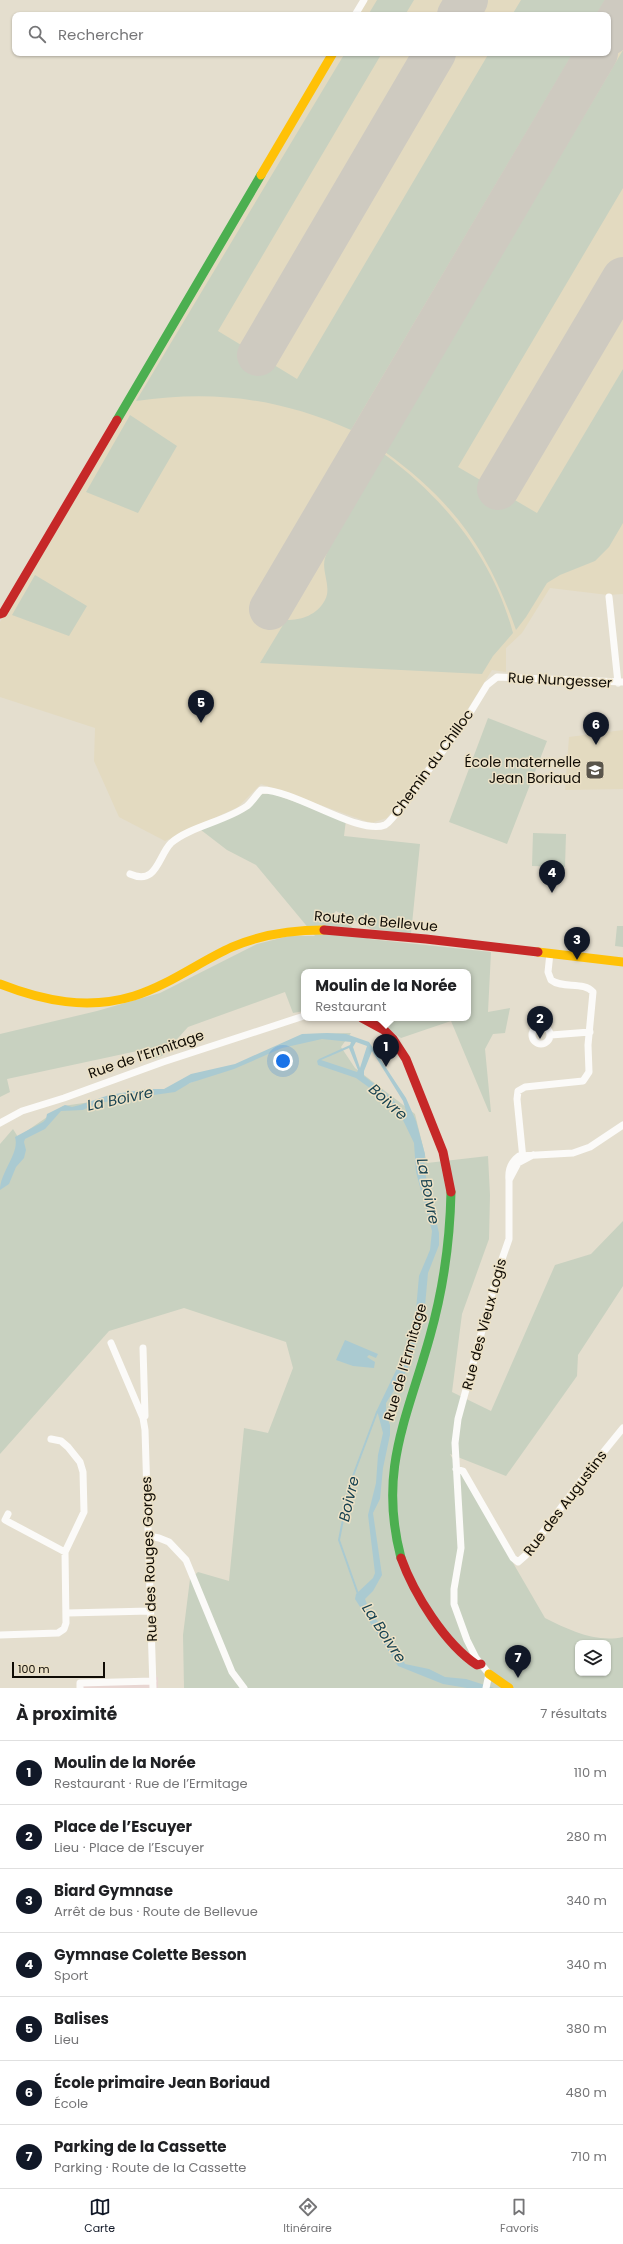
<!DOCTYPE html>
<html lang="fr">
<meta charset="utf-8">
<style>
:root{--surface:#fff;--page:#f6f6f6;--text:#202124;--muted:#757577;--line:#e0e0e0;--accent:#111827}
body{margin:0;font-family:Poppins,sans-serif;background:var(--page);color:var(--text)}
.controls{position:absolute;right:12px;bottom:12px;display:grid;overflow:hidden;border-radius:8px;box-shadow:0 1px 3px #0004}
.controls button{width:36px;height:36px;display:grid;place-items:center;padding:0;border:0;border-bottom:1px solid var(--line);background:var(--surface);color:var(--text);font:20px sans-serif}
.scale{position:absolute;left:12px;bottom:10px;width:93px;box-sizing:border-box;padding-left:4px;border:2px solid #0f0b04;border-top:0;font-size:11px;line-height:14px;white-space:nowrap;color:#0f0b04;-webkit-text-stroke:3px #ece1c6;paint-order:stroke}
.you{position:absolute;left:283px;top:1061px;width:14px;height:14px;margin:-10px;border:3px solid #fff;border-radius:50%;background:#1a73e8;box-shadow:0 0 0 6px #1a73e833}
.badge{display:grid;place-items:center;width:26px;height:26px;border-radius:50%;background:var(--accent);color:#fff;font-size:13px;font-weight:700}
.pin{position:absolute;translate:-50% -33px;filter:drop-shadow(0 1px 2px #0008)}
.pin::after{content:'';position:absolute;top:21px;width:14px;height:12px;background:inherit;clip-path:polygon(0 0,100% 0,50% 100%)}
.popup{position:absolute;left:301px;top:969px;width:170px;height:52px;box-sizing:border-box;display:grid;place-content:center;border-radius:8px;background:var(--surface);filter:drop-shadow(0 1px 3px #0005);font-size:13px;white-space:nowrap;color:var(--muted)}
.popup b{font-size:15px;color:var(--text)}
.popup::after{content:'';position:absolute;left:50%;top:100%;margin-left:-8px;border:8px solid transparent;border-top-color:var(--surface)}
.list{margin:0;padding:0;list-style:none}
h2{display:flex;justify-content:space-between;align-items:center;height:52px;margin:0;padding:0 16px;font-size:17px}
h2 small{font-size:13px;font-weight:400;color:var(--muted)}
.list li{display:grid;grid-template-columns:26px 1fr auto;gap:12px;align-items:center;box-sizing:border-box;height:64px;padding:0 16px;border-top:1px solid var(--line)}
.list b{display:block;font-size:15px;white-space:nowrap}
.list p{margin:0;font-size:13px;white-space:nowrap;color:var(--muted)}
.list em{font-size:13px;font-style:normal;color:var(--muted)}
.icon{flex:none;width:22px;height:22px;fill:none;stroke:currentColor;stroke-width:2;stroke-linecap:round;stroke-linejoin:round}
.map{position:relative;flex:none;width:623px;height:1688px;overflow:hidden}
.search{position:absolute;background:var(--surface);box-shadow:0 1px 3px #0004;left:12px;right:12px;top:12px;height:44px;display:flex;align-items:center;gap:10px;box-sizing:border-box;padding:0 14px;border-radius:8px;color:var(--muted);font-size:15px}
.sheet{height:500px;background:var(--surface)}
nav{display:flex;justify-content:space-around;align-items:center;box-sizing:border-box;height:56px;border-top:1px solid var(--line);background:var(--surface);font-size:11px;color:var(--muted)}
nav a{display:grid;justify-items:center;gap:2px}
nav .on{color:var(--accent)}
.map>svg:first-child{display:block}
.built{fill:#e3dac0}
.industrial{fill:#e8d6d2}
.green{fill:#c8d1c0;fill-rule:evenodd}
.water{fill:#aacad1;fill-rule:evenodd}
.lines{fill:none;stroke-linecap:round;stroke-linejoin:round}
.stream{stroke:#aacad1;stroke-width:2}
.runway{stroke:#cecac0;stroke-width:42}
.street{stroke:#fbfaf8;stroke-width:7}
.fast{stroke:#4caf50;stroke-width:9}
.slow{stroke:#ffc107;stroke-width:9}
.jam{stroke:#c62828;stroke-width:9}
.labels{text-anchor:middle;stroke-width:3;stroke-linejoin:round;paint-order:stroke}
.street-label{font-size:14px;fill:#0f0b04;stroke:#ece1c6}
.poi-label{font-size:14px;fill:#0f0b04;stroke:#ece1c6;text-anchor:end}
.water-label{font-size:15px;font-style:italic;fill:#184250;stroke:#ece1c6}
</style>
<div class="map">
<svg width="623" height="1688" viewBox="0 0 623 1688">
<rect width="100%" height="100%" fill="#e4dece"/>
<path class="built" d="M367 0H623V594L608 595 550 588 522 633 506 648V672L492 670 461 720 387 818 371 823 261 784 238 807 165 841 119 817 94 761 95 728 0 697V622L337 53H608V15H359Z
M623 730V789L565 790 569 737Z"/>
<path class="industrial" d="M158 1677V1688H77V1682Z"/>
<path class="green" d="M377 0H414L405 15H368Z
M521 0H605L596 15H512Z
M623 50V188L458 467 537 513 623 369V523L609 547 595 561 560 575 547 583 526 617 516 630C488 550 454 502 385 452Z
M345 53H382L218 331 297 379 489 53H573L351 430C279 398 214 390 136 401Z
M130 415 177 446 138 513 86 492Z
M384 454C445 499 493 558 513 633L493 656 482 674 260 663 286 620C302 620 317 615 325 600 332 587 321 571 325 558 336 526 366 484 384 454Z
M35 575 87 606 69 636 12 615Z
M488 718 547 741 507 844 449 822Z
M263 794H273L346 820 344 836 420 844 411 934 371 929 336 911 333 914 369 939 491 952 488 1012 510 1008 505 1033 493 1034 485 1049 491 1112H489L451 1021 401 1038 371 1018H468V972H304V1011L293 1013 285 992 188 1027 162 1056 153 1059 142 1050 7 1079 10 1092 0 1097V1034L97 1011 160 993 257 944 289 936H315L256 865 227 850 201 830 245 811 257 796Z
M533 833 566 834 565 867 532 866Z
M617 926H623V947L615 946Z
M351 1033 341 1047 355 1068 415 1114 427 1163 488 1156 490 1195 489 1239 462 1314 452 1392 491 1411 555 1265 591 1254 623 1221V1286L578 1355 577 1376 506 1476 450 1454 545 1618C569 1630 596 1643 623 1637V1688H184L183 1635 190 1579 198 1572 229 1581 244 1428 268 1433 293 1368 286 1342 184 1308 109 1331 0 1454V1144L13 1129 18 1137 63 1106 173 1090 310 1034ZM578 1643H608V1673H578Z"/>
<path class="water" d="M327 1033 346 1034 369 1042 406 1098 416 1121 425 1154 424 1168 439 1233V1245L428 1273 425 1306 418 1336 407 1370 386 1403V1415L390 1425V1435L383 1468 380 1499 373 1513 382 1575 373 1591 365 1599 370 1612 389 1635 405 1664 429 1669 445 1677 466 1679 494 1688H467L443 1684 398 1666 355 1599 356 1594 373 1578 375 1573 368 1515 376 1483 378 1455 383 1433 378 1414 376 1412 403 1356 416 1310 419 1276 430 1250 432 1231 416 1172 414 1143 402 1118 385 1099 356 1078 318 1065 317 1061 319 1059 350 1045 351 1042 322 1039 282 1048 234 1069 190 1083 175 1092 97 1103 83 1110 61 1111 45 1129 25 1139 24 1142 26 1150 24 1158 16 1167 9 1184 0 1190C0 1172 20 1153 15 1137L43 1122 46 1119 47 1114 65 1105 72 1107 80 1105 109 1095 147 1089H164L191 1074 235 1064 302 1034ZM356 1042 367 1046 360 1068 353 1047ZM349 1048 358 1070 357 1072 321 1060ZM372 1051 403 1101 407 1114 386 1093 364 1076V1071Z
M345 1340 378 1354 376 1358 369 1355 367 1357 375 1362 374 1368 353 1366 336 1360Z"/>
<g class="lines">
<path class="stream" d="M358 1594 339 1540 350 1484 377 1412"/>
<path class="runway" d="M458 15 467 0
M608 35 623 10
M258 355 435 53
M498 489 623 278
M270 609 597 53"/>
<path class="street" d="M355 15 364 0
M609 597 618 683
M130 874C157 886 158 856 171 843 189 827 226 821 247 806 252 802 256 795 261 790 294 789 359 836 385 825 390 822 392 818 396 814L465 721 487 685 497 677 623 682
M532 1035a9 9 0 1 1 18 0a9 9 0 1 1-18 0Z
M551 1035 590 1032
M0 1123 22 1111 64 1098 163 1062 304 1016
M533 1155 518 1163 509 1180C508 1170 511 1162 519 1156L573 1153 590 1147 623 1125
M523 1159 517 1099 518 1091 525 1087 583 1081 589 1072 588 1045 593 992C584 981 562 989 551 980L548 972 550 953
M111 1343 143 1418 145 1430 153 1688
M143 1348 145 1416
M456 1469 463 1471 513 1558 518 1562 526 1555 588 1471 623 1428
M8 1514 5 1520 65 1552
M149 1536 159 1538 169 1542 186 1560 232 1672 244 1688
M67 1613 150 1611
M0 1635 58 1633 64 1629 66 1623 65 1552 84 1512 83 1472 80 1462 68 1447 61 1441 51 1439
M80 1688V1683L153 1681
M486 1688 489 1674 476 1658 467 1640 454 1604V1589L461 1548 455 1443 458 1419 499 1268 509 1239V1180"/>
<path class="fast" d="M117 420 261 175
M401 1558C378 1470 407 1419 430 1336 443 1290 450 1240 451 1192"/>
<path class="slow" d="M261 175 333 53
M538 952 623 962
M0 984C43 1001 88 1010 134 996 169 985 199 962 232 947 262 934 292 930 324 930
M489 1674 509 1688"/>
<path class="jam" d="M0 614 3 613 117 420
M324 930 426 939 538 952
M362 1018 384 1030 393 1039 406 1059 443 1152 451 1192
M401 1558C414 1594 445 1644 477 1665L481 1664"/>
</g>
<defs>
<symbol id="school-square" viewBox="-11 -11 22 22"><rect x="-9" y="-9" width="18" height="18" rx="4" fill="#5a554b" stroke="#ece1c6"/><path d="M0-5L7-2L0 1L-7-2ZM-4 1L0 2.5L4 1V4Q0 6-4 4Z" fill="#fff"/></symbol>
</defs>
<g fill-rule="evenodd">
<use href="#school-square" x="584" y="759" width="22" height="22"/>
</g>
<g class="labels">
<g class="street-label">
<text transform="translate(560 680) rotate(3)" y="5">Rue Nungesser</text>
<text transform="translate(432 763) rotate(-54)" y="5">Chemin du Chilloc</text>
<text transform="translate(376 921) rotate(5)" y="5">Route de Bellevue</text>
<text transform="translate(146 1054) rotate(-19)" y="5">Rue de l’Ermitage</text>
<text transform="translate(484 1324) rotate(-75)" y="5">Rue des Vieux Logis</text>
<text transform="translate(405 1362) rotate(-74)" y="5">Rue de l’Ermitage</text>
<text transform="translate(565 1503) rotate(-53)" y="5">Rue des Augustins</text>
<text transform="translate(149 1559) rotate(-92)" y="5">Rue des Rouges Gorges</text>
</g>
<g class="poi-label">
<text x="581" y="767">École maternelle<tspan x="581" dy="16">Jean Boriaud</tspan></text>
</g>
<g class="water-label">
<text transform="translate(120 1099) rotate(-12)" y="5">La Boivre</text>
<text transform="translate(388 1102) rotate(42)" y="5">Boivre</text>
<text transform="translate(428 1191) rotate(79)" y="5">La Boivre</text>
<text transform="translate(349 1499) rotate(-77)" y="5">Boivre</text>
<text transform="translate(384 1633) rotate(57)" y="5">La Boivre</text>
</g>
</g>
</svg>
<div class="controls">
<button><svg class="icon" aria-label="layers" viewBox="0 0 24 24"><path d="M12 4l9 5-9 5-9-5zM3 14l9 5 9-5"/></svg></button>
</div>
<div class="scale">100 m</div>
<div class="you"></div>
<div class="pin badge" style="left:386px;top:1067px">1</div>
<div class="popup"><b>Moulin de la Norée</b>Restaurant</div>
<div class="pin badge" style="left:540px;top:1039px">2</div>
<div class="pin badge" style="left:577px;top:960px">3</div>
<div class="pin badge" style="left:552px;top:893px">4</div>
<div class="pin badge" style="left:201px;top:723px">5</div>
<div class="pin badge" style="left:596px;top:745px">6</div>
<div class="pin badge" style="left:518px;top:1678px">7</div>
<div class="search"><svg class="icon" aria-label="search" viewBox="0 0 24 24"><circle cx="10" cy="10" r="6"/><path d="M15 15l6 6"/></svg>Rechercher</div>
</div>
<section class="sheet">
<h2>À proximité<small>7 résultats</small></h2>
<ul class="list">
<li><span class="badge">1</span><div><b>Moulin de la Norée</b><p>Restaurant · Rue de l’Ermitage</p></div><em>110 m</em></li>
<li><span class="badge">2</span><div><b>Place de l’Escuyer</b><p>Lieu · Place de l’Escuyer</p></div><em>280 m</em></li>
<li><span class="badge">3</span><div><b>Biard Gymnase</b><p>Arrêt de bus · Route de Bellevue</p></div><em>340 m</em></li>
<li><span class="badge">4</span><div><b>Gymnase Colette Besson</b><p>Sport</p></div><em>340 m</em></li>
<li><span class="badge">5</span><div><b>Balises</b><p>Lieu</p></div><em>380 m</em></li>
<li><span class="badge">6</span><div><b>École primaire Jean Boriaud</b><p>École</p></div><em>480 m</em></li>
<li><span class="badge">7</span><div><b>Parking de la Cassette</b><p>Parking · Route de la Cassette</p></div><em>710 m</em></li>
</ul>
</section>
<nav>
<a class="on"><svg class="icon" aria-label="map" viewBox="0 0 24 24"><path d="M3 6l6-2 6 2 6-2v14l-6 2-6-2-6 2zM9 4v14M15 6v14"/></svg>Carte</a>
<a><svg class="icon" aria-label="directions" viewBox="0 0 24 24"><path d="M12 3l9 9-9 9-9-9zM9 14v-3h6M13 9l2 2-2 2"/></svg>Itinéraire</a>
<a><svg class="icon" aria-label="saved" viewBox="0 0 24 24"><path d="M7 4h10v16l-5-4-5 4z"/></svg>Favoris</a>
</nav>
